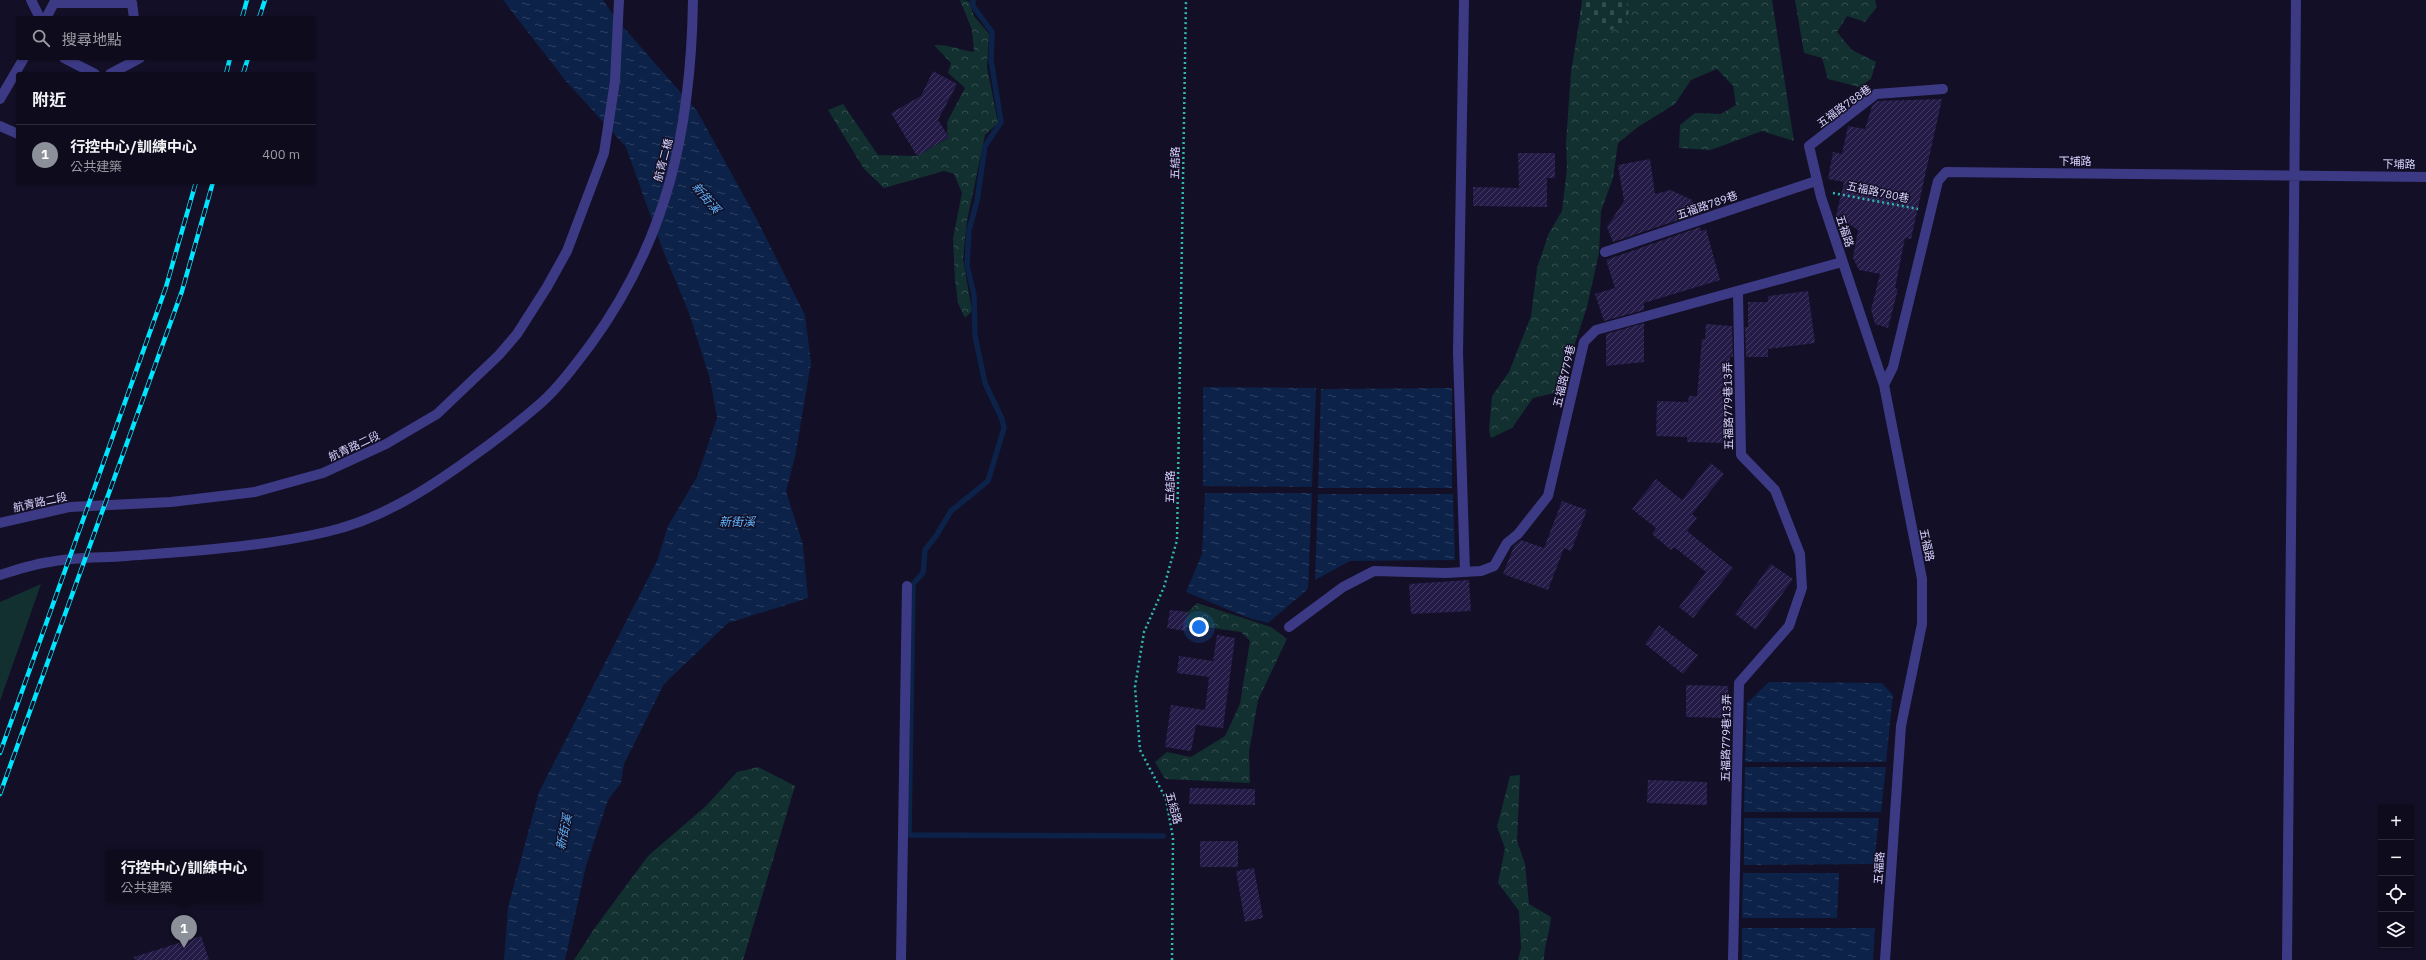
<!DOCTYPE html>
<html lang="zh-TW">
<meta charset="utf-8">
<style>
:root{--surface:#0e0b1c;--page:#1c1929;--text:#f1f3f6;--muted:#9b9ba3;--line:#2e2b3b;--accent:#8c9099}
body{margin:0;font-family:"IBM Plex Sans","Noto Sans TC",sans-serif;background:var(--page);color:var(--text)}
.controls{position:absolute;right:12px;bottom:12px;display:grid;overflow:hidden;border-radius:4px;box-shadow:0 1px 3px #0004}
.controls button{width:36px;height:36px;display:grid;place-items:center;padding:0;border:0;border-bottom:1px solid var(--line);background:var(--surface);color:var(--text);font:20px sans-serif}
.you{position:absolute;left:1199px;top:627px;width:14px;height:14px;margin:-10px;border:3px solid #fff;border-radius:50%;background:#1a73e8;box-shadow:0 0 0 6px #1a73e833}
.badge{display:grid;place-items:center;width:26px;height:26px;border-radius:50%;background:var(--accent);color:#fff;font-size:13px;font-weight:700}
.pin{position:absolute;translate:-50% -33px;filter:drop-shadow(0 1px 2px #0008)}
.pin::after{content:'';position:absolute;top:21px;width:14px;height:12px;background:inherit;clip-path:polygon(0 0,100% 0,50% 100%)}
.popup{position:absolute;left:106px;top:850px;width:156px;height:52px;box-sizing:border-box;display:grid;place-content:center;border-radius:4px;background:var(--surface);filter:drop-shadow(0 1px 3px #0005);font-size:13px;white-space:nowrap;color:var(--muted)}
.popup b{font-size:15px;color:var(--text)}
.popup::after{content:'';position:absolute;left:50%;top:100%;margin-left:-8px;border:8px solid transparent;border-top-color:var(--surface)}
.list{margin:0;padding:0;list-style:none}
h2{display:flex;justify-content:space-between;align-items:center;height:52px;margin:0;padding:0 16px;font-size:17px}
h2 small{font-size:13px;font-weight:400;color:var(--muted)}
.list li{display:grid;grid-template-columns:26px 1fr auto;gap:12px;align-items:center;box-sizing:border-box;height:60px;padding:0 16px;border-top:1px solid var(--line)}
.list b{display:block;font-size:15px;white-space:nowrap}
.list p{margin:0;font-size:13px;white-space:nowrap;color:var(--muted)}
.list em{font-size:13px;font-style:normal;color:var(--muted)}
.icon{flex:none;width:22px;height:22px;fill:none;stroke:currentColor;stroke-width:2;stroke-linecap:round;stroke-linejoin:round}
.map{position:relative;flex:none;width:2426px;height:960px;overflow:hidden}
.search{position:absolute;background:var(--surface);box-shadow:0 1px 3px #0004;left:16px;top:16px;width:300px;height:44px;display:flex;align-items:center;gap:10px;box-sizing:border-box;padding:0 14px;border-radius:4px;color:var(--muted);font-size:15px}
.panel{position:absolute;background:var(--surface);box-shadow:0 1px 3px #0004;left:16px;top:72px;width:300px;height:112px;border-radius:4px}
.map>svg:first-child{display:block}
.forest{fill:url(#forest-crowns)}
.cemetery{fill:url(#cemetery-stones)}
.green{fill:#12302f}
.water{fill:url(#water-ripples)}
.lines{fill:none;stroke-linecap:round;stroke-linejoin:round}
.stream{stroke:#0c2248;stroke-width:5.5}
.building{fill:url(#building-hatch)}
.path{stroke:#2fb8b0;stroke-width:2.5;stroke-dasharray:2 3;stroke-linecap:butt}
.minor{stroke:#3d3a85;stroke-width:10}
.rail-casing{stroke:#00e5ff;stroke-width:4.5}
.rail{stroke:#130f26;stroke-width:3;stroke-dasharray:9;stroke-linecap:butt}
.labels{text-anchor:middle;stroke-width:3;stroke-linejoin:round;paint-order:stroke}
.street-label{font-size:11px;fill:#d9d4ff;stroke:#130f26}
.water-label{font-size:12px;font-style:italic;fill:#62b6ff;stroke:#130f26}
</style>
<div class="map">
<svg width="2426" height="960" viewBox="0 0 2426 960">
<defs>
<pattern id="forest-crowns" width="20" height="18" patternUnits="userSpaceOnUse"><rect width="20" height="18" fill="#12302f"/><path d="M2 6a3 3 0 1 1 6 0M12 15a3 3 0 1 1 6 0" fill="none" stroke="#344d4e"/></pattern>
<pattern id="cemetery-stones" width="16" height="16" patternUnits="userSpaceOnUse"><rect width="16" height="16" fill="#12302f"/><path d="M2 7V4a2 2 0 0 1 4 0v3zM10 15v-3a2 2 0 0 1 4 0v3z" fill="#344d4e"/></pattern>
<pattern id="water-ripples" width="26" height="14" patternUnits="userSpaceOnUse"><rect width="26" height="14" fill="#0c2248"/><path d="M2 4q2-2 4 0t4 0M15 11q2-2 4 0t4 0" fill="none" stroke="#2f4163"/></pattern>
<pattern id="building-hatch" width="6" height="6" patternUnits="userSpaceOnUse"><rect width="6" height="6" fill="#241b47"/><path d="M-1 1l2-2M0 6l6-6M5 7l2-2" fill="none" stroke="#433b63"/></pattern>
</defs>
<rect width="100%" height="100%" fill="#130f26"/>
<path class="forest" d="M960 0 969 1 974 16 989 34 987 67 998 123 985 135 967 221 963 259 972 311 965 318 958 303 955 280 953 238 962 193 954 174 944 171 884 188 864 169 828 110 843 104 878 155 917 156 948 138 947 122 965 88 948 73 951 63 934 45C948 44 960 50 974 52L972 30Z
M1625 0H1772L1794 141 1762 131 1711 150 1679 148 1680 125 1695 113 1721 114 1736 105 1733 86 1717 69 1691 80 1675 104 1638 127 1618 143 1613 178 1601 211 1599 253 1587 307 1559 392 1533 398 1512 428 1491 438 1489 430 1492 396 1509 372 1531 316 1537 268 1549 233 1562 211 1567 168 1566 143 1571 72 1580 17 1611 29 1629 12Z
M1795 0H1875L1877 7 1865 22 1847 16 1837 32 1852 50 1876 62 1871 79 1859 87 1828 79 1822 58 1804 53Z
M1197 603 1271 627 1287 639 1258 700 1249 752 1250 783 1165 779 1155 762 1167 752 1191 757 1225 736 1240 704 1250 641 1241 632 1206 627H1186L1188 612Z
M758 767 795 786 743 960H574L594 929 648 856 706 806 737 772Z
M1520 775 1517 841 1525 864 1529 904 1551 917C1550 933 1544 945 1544 960H1518L1521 948 1519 911 1498 883 1505 848 1497 827 1510 776Z"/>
<path class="cemetery" d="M1582 0H1625L1629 12 1625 23 1611 30 1580 17Z"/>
<path class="green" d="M41 584 0 701V602Z"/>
<path class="water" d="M503 0H603L617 20 697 111 755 216 805 315 811 363 795 457 786 491 803 545 808 598 728 623 664 684 624 764 621 783 608 800 586 866 565 960H504L508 907 539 792 657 561 668 526 697 477 717 418 710 379 689 313 662 248 626 147 565 80Z
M1203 387 1316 388 1312 487 1203 486Z
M1452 388V488H1318L1321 389Z
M1205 493H1312L1308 589 1268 623 1246 617 1186 592 1202 554Z
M1318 494H1453L1455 560 1350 561 1315 580Z
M1769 682 1882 683 1893 695 1886 762H1745L1747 703Z
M1745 767H1886L1881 812H1744Z
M1744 818H1879L1874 864 1744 865Z
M1743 873H1839L1837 918H1742Z
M1742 928H1875L1873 960H1742Z"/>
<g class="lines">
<path class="stream" d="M973 0V6L992 32 991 60 1001 122 985 146 977 201 969 230 967 265 974 295 975 336 985 383 1002 419 1004 428 988 481 951 511 936 536 925 550 923 573 913 584 909 835 1163 836"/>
</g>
<path class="building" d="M933 71 957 84 938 120 949 137 917 156 891 113 921 96Z
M1942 99 1911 239 1905 238 1895 288 1898 289 1888 328 1875 324 1871 310 1880 274 1859 270 1853 258 1858 230 1836 216 1844 182 1828 179 1833 152 1842 154 1848 126 1865 129 1872 106 1877 101Z
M1518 153H1555V178H1547V207L1473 206V187L1519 188Z
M1650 159 1655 194 1671 190 1692 200 1696 214 1613 242 1607 227 1624 201 1618 165Z
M1700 227 1701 231 1706 229 1720 280 1644 303V310L1604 321 1595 294 1615 288 1606 260Z
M1808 291 1815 343 1768 349V357H1746L1745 327H1748V302H1768V296Z
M1644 323V362L1606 366V334Z
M1706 324 1732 326 1733 357 1730 356 1727 390 1726 389 1723 443 1687 442V437L1656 436 1657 401 1688 402 1689 396H1697L1702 339H1705Z
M1711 463 1724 474 1692 514 1697 518 1687 531 1733 568 1693 618 1679 607 1706 572 1674 547 1671 550 1652 534 1656 528 1632 509 1656 479 1682 500Z
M1562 501 1587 510 1571 551 1564 548 1548 590 1503 574 1514 546 1521 540 1544 548Z
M1771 564 1793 579 1756 630 1735 614Z
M1469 580 1471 611 1411 614 1409 584Z
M1170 610 1188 612 1186 631 1167 628Z
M1659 625 1698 655 1683 674 1645 644Z
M1217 635 1235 638 1223 728 1196 725 1191 751 1165 747 1171 705 1205 710 1209 677 1177 673 1179 656 1213 661Z
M1686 685 1728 686V718L1686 717Z
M1648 780 1707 782V805L1647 803Z
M1190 788 1255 789V805L1189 804Z
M1200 841H1238V867H1200Z
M1254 868 1263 918 1245 922 1236 871Z
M201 936 209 960H135L134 957Z"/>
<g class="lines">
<path class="path" d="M1833 193 1918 209
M1172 960 1173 838 1166 799 1140 750 1135 687 1144 632 1164 587 1177 540 1186 0"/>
<path class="minor" d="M31 0 40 18
M1464 0 1458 353 1465 572
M46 18 54 3H132L134 18
M64 58 95 74
M110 74 140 58
M0 99 24 58
M0 126 18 134
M1605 252 1816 181
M1884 385 1893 367 1938 181 1946 172 2426 177
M0 523 70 507 171 502 255 492 323 473 386 444 437 414 499 355 517 334 547 287 567 251 604 153 615 81 619 0
M0 575C16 570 33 564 50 562 75 557 102 558 127 556 193 551 261 547 326 532 380 520 428 489 472 457 496 440 519 422 541 403 559 387 576 364 591 344 668 238 691 129 693 0
M1289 627 1343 587 1374 571 1446 573 1481 571 1494 566 1507 543 1518 534 1548 496 1584 342 1596 330 1842 262
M901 960 907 586
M1733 960 1739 683 1789 626 1802 588 1800 554 1775 490 1741 455 1738 292
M1885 960 1901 726 1922 624V579L1884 385 1821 197 1809 146 1876 94 1943 89
M2287 960 2296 0"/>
<defs>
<path id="rail" d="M242 18 247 0
M259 18 265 0
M226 74 230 58
M243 74 248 58
M0 753 166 287 196 182
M0 794 182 291 213 182"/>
</defs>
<use href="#rail" class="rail-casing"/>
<use href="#rail" class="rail"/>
</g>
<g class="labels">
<g class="street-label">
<text transform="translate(1844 106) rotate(-36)" y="4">五福路788巷</text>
<text transform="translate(663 160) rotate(-75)" y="4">航青二橋</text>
<text x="2075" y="165">下埔路</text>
<text transform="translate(1175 163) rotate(-89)" y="4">五結路</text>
<text transform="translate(2399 164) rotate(1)" y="4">下埔路</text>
<text transform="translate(1878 192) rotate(12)" y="4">五福路780巷</text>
<text transform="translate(1707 205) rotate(-19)" y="4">五福路789巷</text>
<text transform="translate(1845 231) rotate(72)" y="4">五福路</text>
<text transform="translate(1564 376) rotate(-77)" y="4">五福路779巷</text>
<text transform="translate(1728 406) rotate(-91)" y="4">五福路779巷13弄</text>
<text transform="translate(354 446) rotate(-25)" y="4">航青路二段</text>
<text transform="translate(1170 487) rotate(-89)" y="4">五結路</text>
<text transform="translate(40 502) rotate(-12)" y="4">航青路二段</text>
<text transform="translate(1927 545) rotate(78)" y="4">五福路</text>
<text transform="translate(1726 738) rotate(-89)" y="4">五福路779巷13弄</text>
<text transform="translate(1174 808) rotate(75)" y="4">五結路</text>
<text transform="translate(1879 868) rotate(-86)" y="4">五福路</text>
</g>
<g class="water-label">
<text transform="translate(706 198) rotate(49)" y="4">新街溪</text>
<text x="737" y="526">新街溪</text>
<text transform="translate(564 832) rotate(-78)" y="4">新街溪</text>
</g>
</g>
</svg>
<div class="controls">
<button>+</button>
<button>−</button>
<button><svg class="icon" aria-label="locate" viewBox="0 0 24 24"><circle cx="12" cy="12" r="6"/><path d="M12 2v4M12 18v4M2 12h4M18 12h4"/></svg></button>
<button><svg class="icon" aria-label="layers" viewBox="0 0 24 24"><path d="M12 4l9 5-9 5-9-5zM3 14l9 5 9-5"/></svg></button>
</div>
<div class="you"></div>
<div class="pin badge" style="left:184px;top:948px">1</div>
<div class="popup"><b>行控中心/訓練中心</b>公共建築</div>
<div class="search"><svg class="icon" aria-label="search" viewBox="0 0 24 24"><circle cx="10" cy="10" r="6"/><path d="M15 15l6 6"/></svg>搜尋地點</div>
<section class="panel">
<h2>附近<small></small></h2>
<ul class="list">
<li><span class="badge">1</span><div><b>行控中心/訓練中心</b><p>公共建築</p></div><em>400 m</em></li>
</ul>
</section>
</div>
